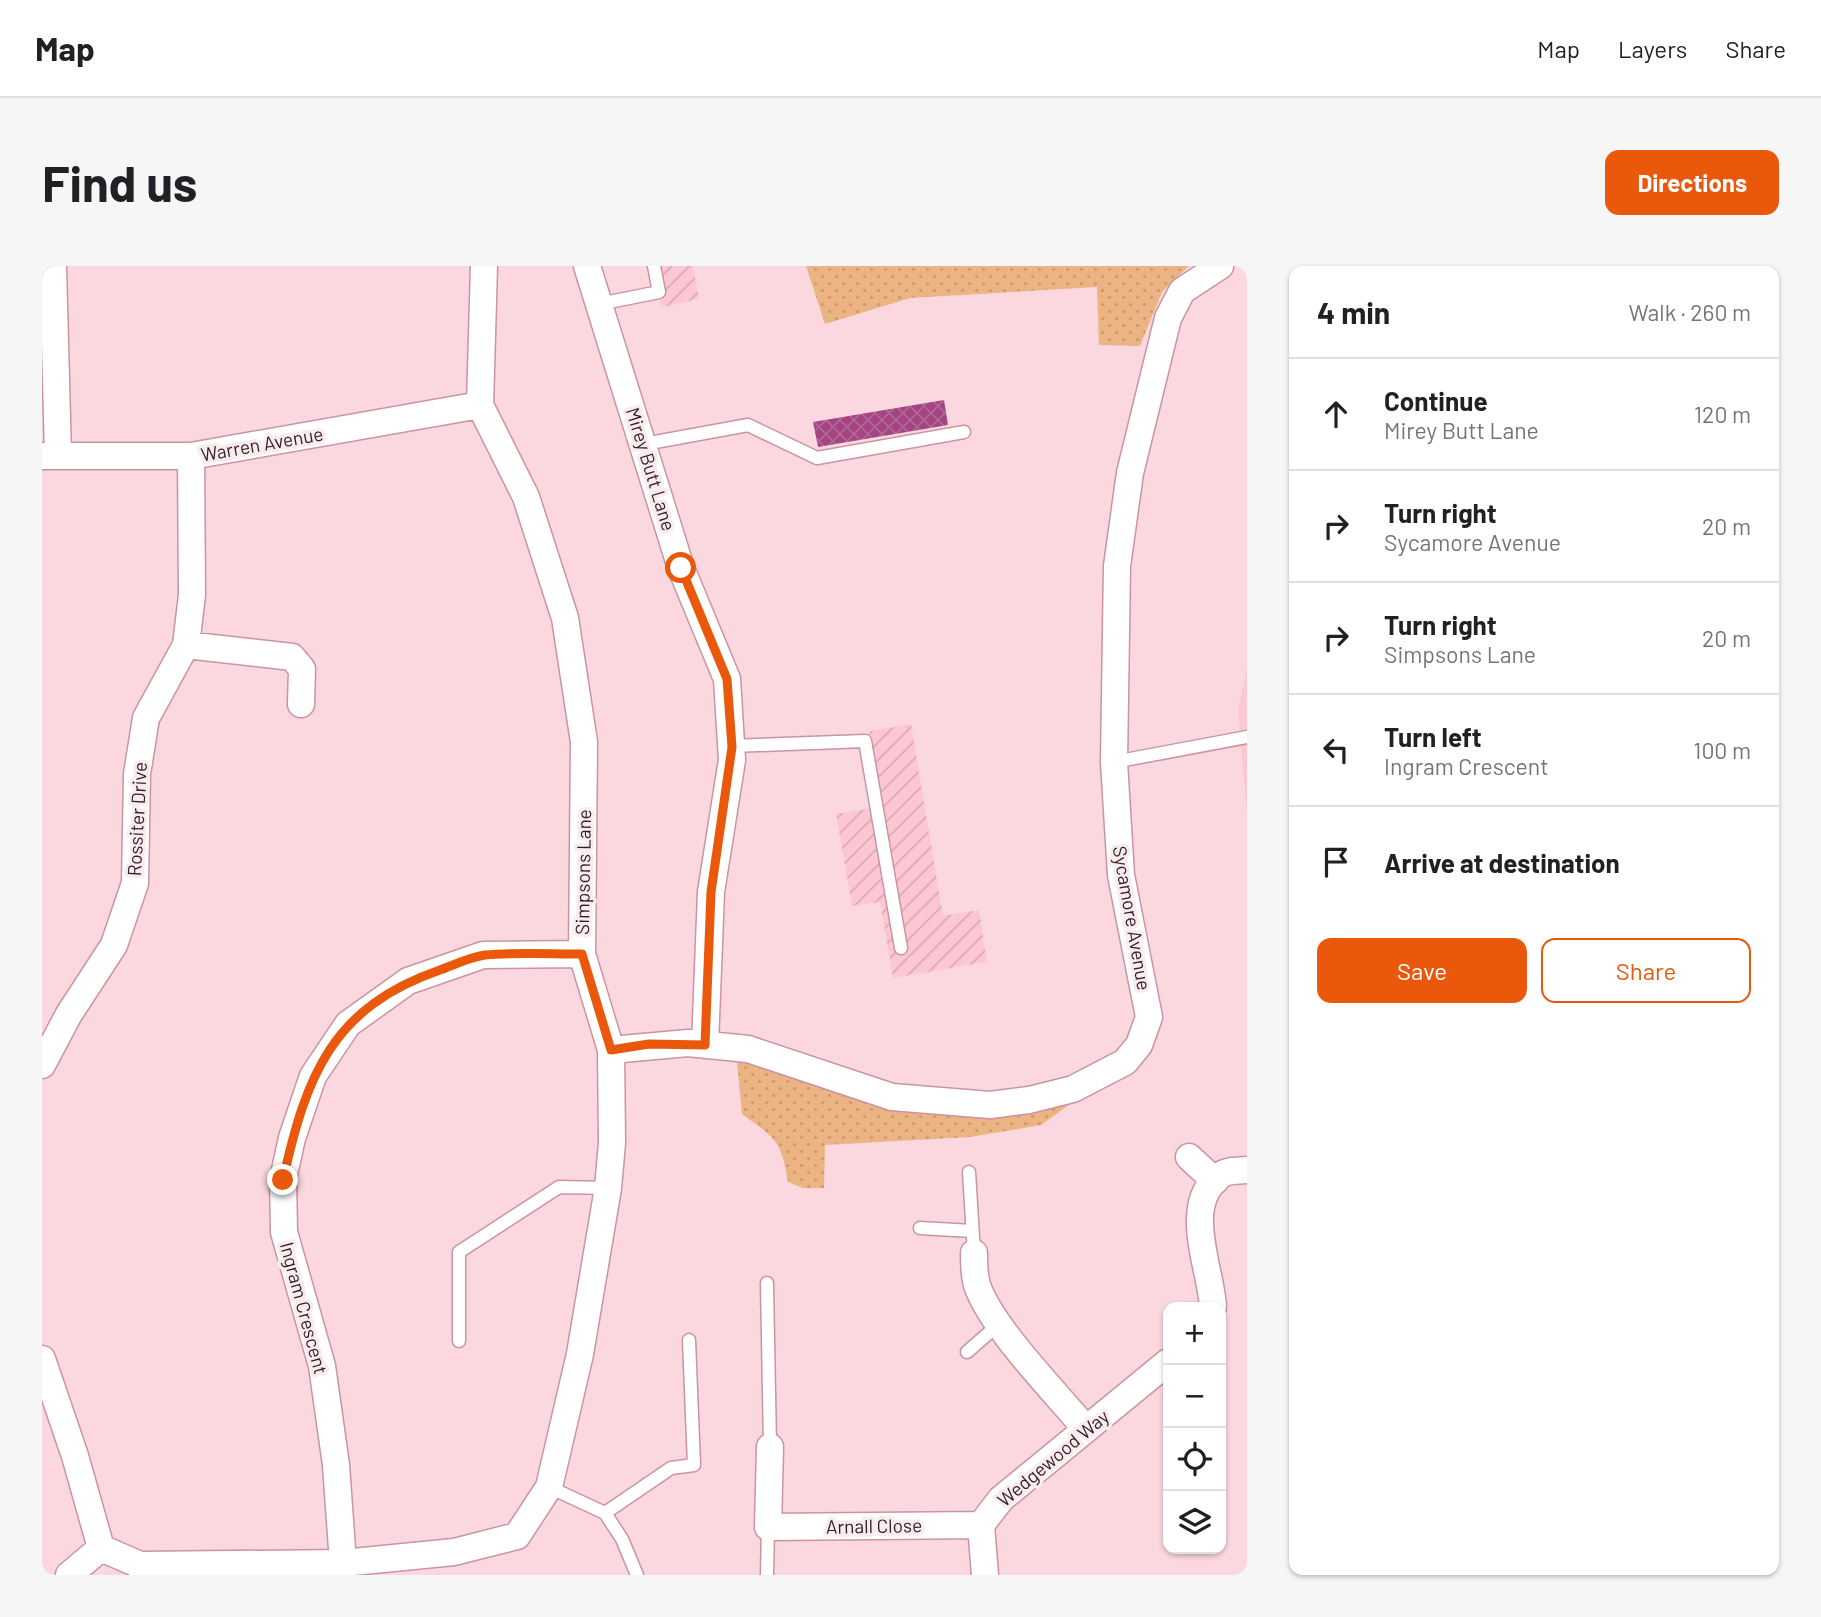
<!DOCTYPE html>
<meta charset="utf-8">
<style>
:root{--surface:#fff;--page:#f6f6f6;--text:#202124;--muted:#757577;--line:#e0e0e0;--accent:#ea580c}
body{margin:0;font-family:Barlow,sans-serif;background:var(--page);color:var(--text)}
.controls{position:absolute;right:21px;bottom:21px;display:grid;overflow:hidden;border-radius:14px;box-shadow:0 2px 5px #0004}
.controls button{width:63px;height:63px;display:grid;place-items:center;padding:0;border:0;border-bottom:2px solid var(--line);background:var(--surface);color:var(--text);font:35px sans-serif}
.stop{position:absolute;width:21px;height:21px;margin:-16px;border:5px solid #ea580c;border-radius:50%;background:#fff}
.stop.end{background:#ea580c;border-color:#fff;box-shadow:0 2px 7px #0008}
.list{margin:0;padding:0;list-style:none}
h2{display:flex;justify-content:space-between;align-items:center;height:91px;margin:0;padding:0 28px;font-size:30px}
h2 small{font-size:23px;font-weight:400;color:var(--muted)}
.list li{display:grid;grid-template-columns:46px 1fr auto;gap:21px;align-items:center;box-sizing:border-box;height:112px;padding:0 28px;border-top:2px solid var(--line)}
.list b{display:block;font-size:26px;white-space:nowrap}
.list p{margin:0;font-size:23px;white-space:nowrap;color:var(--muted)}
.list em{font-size:23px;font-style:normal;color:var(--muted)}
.actions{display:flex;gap:14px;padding:21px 28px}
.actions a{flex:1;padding:16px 0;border:2px solid var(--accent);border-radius:14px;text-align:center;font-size:24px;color:var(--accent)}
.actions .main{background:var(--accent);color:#fff}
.icon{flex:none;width:38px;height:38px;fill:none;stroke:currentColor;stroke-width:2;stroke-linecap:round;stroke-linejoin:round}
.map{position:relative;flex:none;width:1205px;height:1309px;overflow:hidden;border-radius:14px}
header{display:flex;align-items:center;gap:42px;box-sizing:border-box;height:98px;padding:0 35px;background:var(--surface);border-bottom:2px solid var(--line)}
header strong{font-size:33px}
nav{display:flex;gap:38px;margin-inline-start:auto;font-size:24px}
.intro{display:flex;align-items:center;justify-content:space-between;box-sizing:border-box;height:168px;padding:0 42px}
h1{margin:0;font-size:49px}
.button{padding:18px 32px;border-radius:14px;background:var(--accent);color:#fff;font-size:24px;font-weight:700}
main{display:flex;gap:42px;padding:0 42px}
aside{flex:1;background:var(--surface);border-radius:14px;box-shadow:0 2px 5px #0004}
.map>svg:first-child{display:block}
.built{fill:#fcc7d3}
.industrial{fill:url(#industrial-furrows)}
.green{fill:url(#green-dots)}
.building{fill:url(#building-cross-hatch)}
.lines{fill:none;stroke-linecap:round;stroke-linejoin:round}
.lane-casing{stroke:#cb94a1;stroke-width:15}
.street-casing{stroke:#cb94a1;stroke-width:29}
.lane{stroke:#fff;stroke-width:12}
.street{stroke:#fff;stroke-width:26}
.route{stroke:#ea580c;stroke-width:9}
.labels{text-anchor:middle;stroke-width:7;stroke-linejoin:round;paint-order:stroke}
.street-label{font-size:19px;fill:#341f24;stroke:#f8ecee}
</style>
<header>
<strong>Map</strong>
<nav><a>Map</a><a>Layers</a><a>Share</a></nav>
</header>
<div class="intro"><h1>Find us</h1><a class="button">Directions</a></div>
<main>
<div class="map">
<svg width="1205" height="1309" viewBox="0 0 1205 1309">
<defs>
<pattern id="industrial-furrows" width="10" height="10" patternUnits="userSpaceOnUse" patternTransform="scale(1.75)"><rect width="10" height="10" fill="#fcc7d3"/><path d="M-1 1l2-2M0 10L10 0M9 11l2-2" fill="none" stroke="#d9aab5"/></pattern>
<pattern id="green-dots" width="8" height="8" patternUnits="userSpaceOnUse" patternTransform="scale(1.75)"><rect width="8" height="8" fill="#ebb482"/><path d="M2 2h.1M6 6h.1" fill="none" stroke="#ca9a70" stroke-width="1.8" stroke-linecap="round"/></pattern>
<pattern id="building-cross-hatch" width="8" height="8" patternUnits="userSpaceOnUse" patternTransform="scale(1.75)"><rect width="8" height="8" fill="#a54383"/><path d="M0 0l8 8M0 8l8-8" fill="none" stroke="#ae6794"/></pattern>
</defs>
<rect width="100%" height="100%" fill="#fbd7df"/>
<path class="built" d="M1205 404V550L1196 444Z"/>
<path class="industrial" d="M612 0H651L657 33 619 41Z
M869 458 901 650 937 644 945 696 851 712 838 636 810 640 794 548 835 541 823 475 829 465Z"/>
<path class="green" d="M764 0H1147L1120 26 1098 80 1057 79 1055 21 868 32 783 58Z
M695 796 722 797 815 829 1039 830 999 859 928 871 783 879 782 922H761L746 916C739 873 734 873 700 848Z"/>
<path class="building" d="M902 134 906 159 776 181 771 156Z"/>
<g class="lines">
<defs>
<path id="lane" d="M557 38 617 26 612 0
M602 178 706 159 775 192 922 166
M690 480 823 475 859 682
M1072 496 1205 471
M927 906 932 987
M878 962 930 965
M725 1017 728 1181
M417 1075V986L517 921 566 922
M925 1086 957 1058
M507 1221 563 1247 580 1273 595 1309
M563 1247 629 1202 652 1199 647 1074
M725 1309 726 1261"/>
<path id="street" d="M11 0 16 190
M545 0 639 302 685 413 690 494 669 626 663 779
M0 190H149L438 139
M144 379 250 391 260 403 259 438
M569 784 646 777 706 783 850 831 948 839 987 834 1031 823 1083 796 1097 779 1107 751 1079 609 1072 496 1075 300 1088 207 1126 52 1140 25 1178 0
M0 799 27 748 72 679 93 617 95 508 104 452 144 379 150 329 149 190
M1147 891 1173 915
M932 987C932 997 932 1009 935 1019 949 1061 1014 1127 1044 1163
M1171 1041C1169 1002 1138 937 1179 909 1185 904 1197 905 1205 904
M0 1093 33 1190 59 1282
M728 1181 726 1261 939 1259
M59 1282 98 1299 301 1297 412 1286 475 1270 507 1221 538 1088 566 922 570 877 569 784 540 688 542 476 523 352 484 231 438 139 442 0
M301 1297 294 1199 280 1100 242 966 241 913 250 872 271 810 306 758 366 715 441 689 540 688
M27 1309 59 1282
M943 1309 939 1259 959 1233 1126 1096"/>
</defs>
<use href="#lane" class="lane-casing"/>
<use href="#street" class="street-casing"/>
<use href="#lane" class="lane"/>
<use href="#street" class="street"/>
</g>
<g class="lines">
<path class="route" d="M241 914C264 810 290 741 398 704 412 699 428 691 443 689 475 686 508 688 540 688L569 784 607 778 663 779 669 626 690 481 685 413 639 302"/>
</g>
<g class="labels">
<g class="street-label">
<text transform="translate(220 178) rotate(-10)" y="7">Warren Avenue</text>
<text transform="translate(609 203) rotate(73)" y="7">Mirey Butt Lane</text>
<text transform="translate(95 553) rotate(-87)" y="7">Rossiter Drive</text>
<text transform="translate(541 606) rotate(-89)" y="7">Simpsons Lane</text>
<text transform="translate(1090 652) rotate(80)" y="7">Sycamore Avenue</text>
<text transform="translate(262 1042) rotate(75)" y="7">Ingram Crescent</text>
<text transform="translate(1011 1192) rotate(-40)" y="7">Wedgewood Way</text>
<text transform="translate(832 1260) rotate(-1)" y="7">Arnall Close</text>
</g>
</g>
</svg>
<div class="controls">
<button>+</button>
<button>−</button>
<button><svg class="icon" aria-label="locate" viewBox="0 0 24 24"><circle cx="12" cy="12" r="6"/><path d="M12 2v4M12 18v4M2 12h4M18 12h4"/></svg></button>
<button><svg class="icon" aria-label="layers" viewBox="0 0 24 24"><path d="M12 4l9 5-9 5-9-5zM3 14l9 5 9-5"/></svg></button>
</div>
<div class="stop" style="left:639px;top:302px"></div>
<div class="stop end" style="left:241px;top:914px"></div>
</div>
<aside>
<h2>4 min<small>Walk · 260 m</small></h2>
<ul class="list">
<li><svg class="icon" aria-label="ahead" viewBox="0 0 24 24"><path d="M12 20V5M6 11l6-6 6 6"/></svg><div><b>Continue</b><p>Mirey Butt Lane</p></div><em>120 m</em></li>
<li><svg class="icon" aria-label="right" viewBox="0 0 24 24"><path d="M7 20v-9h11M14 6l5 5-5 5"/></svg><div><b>Turn right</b><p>Sycamore Avenue</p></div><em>20 m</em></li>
<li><svg class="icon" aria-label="right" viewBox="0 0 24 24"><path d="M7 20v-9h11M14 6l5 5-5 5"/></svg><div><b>Turn right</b><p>Simpsons Lane</p></div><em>20 m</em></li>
<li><svg class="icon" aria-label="left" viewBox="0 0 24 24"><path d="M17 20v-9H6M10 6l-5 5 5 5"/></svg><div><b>Turn left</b><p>Ingram Crescent</p></div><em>100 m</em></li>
<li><svg class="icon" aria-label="arrive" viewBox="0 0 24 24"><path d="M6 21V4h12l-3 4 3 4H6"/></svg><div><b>Arrive at destination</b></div></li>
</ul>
<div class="actions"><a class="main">Save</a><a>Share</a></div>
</aside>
</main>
